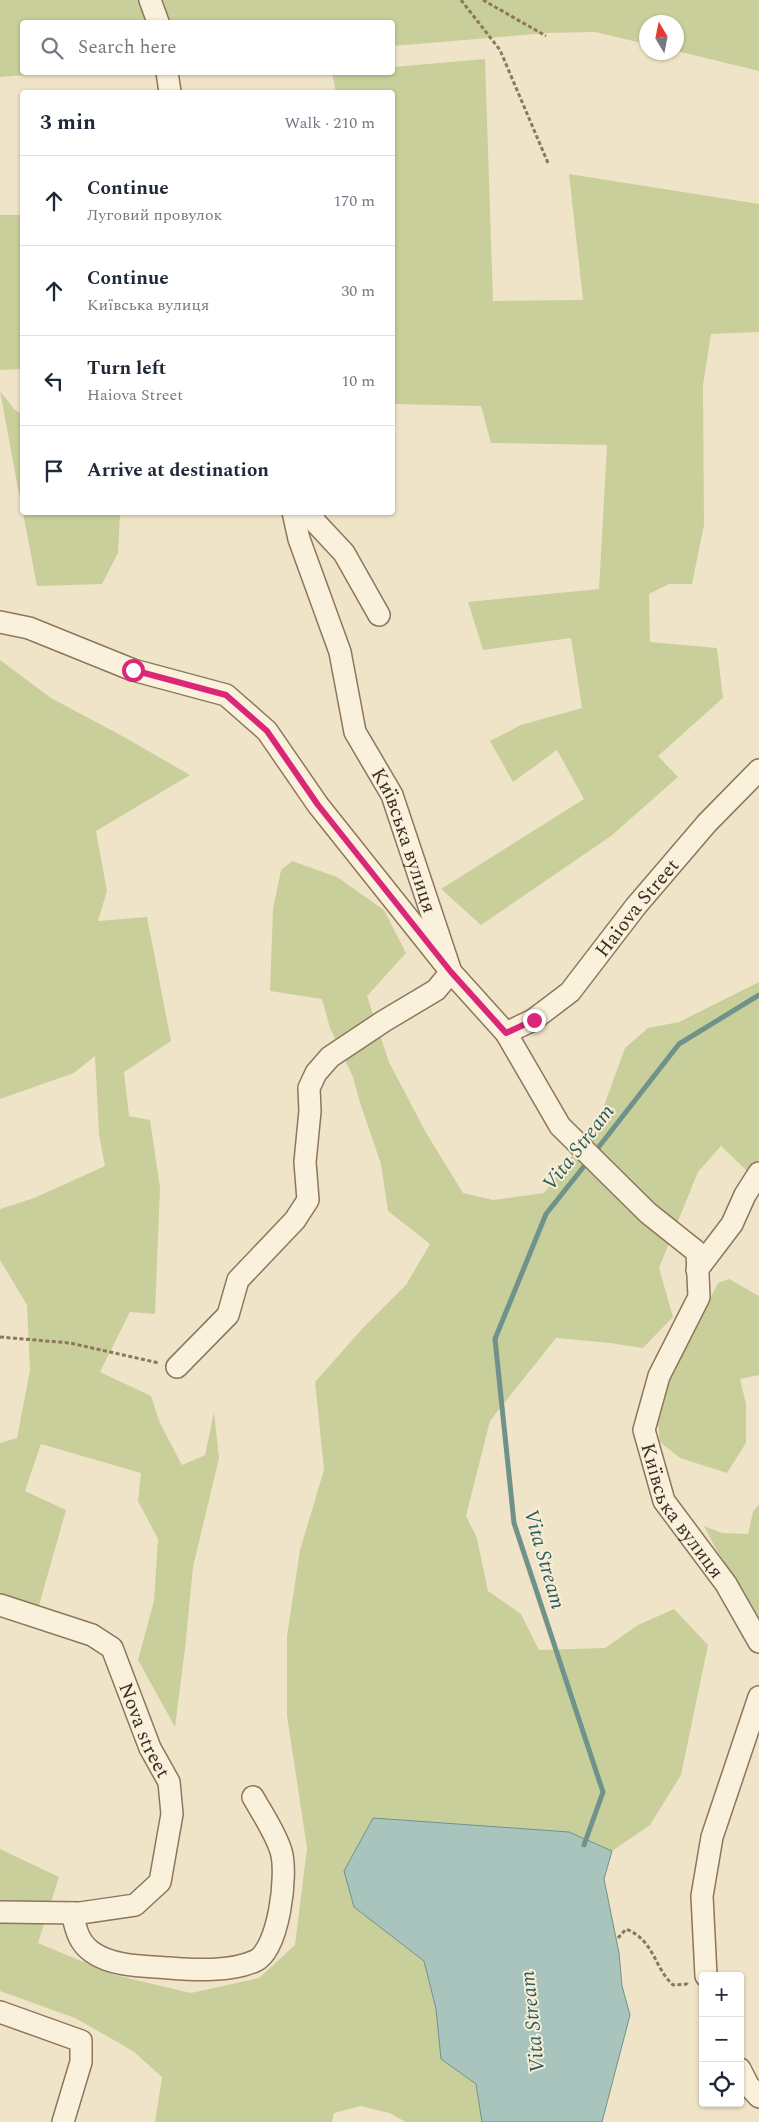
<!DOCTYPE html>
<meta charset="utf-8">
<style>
:root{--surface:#fff;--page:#f6f6f7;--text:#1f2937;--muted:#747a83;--line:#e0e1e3}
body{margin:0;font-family:Spectral,serif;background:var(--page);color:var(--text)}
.controls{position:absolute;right:15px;bottom:15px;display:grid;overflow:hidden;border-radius:5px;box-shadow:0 1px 4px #0004}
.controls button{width:45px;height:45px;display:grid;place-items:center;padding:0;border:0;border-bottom:1px solid var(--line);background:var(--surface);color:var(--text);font:25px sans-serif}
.compass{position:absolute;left:639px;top:15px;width:45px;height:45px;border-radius:50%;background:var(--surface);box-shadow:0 1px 4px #0004;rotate:350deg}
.stop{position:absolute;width:15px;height:15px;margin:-11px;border:4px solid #db2777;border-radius:50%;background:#fff}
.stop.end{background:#db2777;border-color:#fff;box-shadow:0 1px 5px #0008}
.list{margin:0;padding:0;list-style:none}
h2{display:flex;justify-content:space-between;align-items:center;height:65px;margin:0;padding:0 20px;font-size:21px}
h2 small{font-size:16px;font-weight:400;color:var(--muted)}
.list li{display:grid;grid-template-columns:32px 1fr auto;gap:15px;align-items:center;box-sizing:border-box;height:90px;padding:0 20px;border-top:1px solid var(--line)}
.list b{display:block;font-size:19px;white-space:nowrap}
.list p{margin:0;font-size:16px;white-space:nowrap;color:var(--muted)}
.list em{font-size:16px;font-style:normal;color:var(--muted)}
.icon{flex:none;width:28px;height:28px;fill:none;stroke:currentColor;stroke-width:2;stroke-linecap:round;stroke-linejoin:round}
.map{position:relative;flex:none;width:759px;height:2122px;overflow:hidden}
.search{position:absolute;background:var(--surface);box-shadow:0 1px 4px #0004;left:20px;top:20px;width:375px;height:55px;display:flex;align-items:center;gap:12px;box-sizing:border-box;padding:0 18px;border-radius:5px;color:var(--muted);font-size:19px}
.panel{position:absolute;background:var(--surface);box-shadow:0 1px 4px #0004;left:20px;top:90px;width:375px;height:425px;border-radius:5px}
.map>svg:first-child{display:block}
.green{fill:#c9cf9b}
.water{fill:#a9c4bc;stroke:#6f938a}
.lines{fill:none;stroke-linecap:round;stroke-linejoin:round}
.stream{stroke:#6f938a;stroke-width:5}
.minor-casing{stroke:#8d765c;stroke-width:24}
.path{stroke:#8d765c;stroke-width:3;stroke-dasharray:4 2.5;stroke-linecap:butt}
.minor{stroke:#faf1dc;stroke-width:21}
.route{stroke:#db2777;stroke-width:6}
.labels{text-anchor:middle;stroke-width:4;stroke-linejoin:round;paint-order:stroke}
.street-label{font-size:20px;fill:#3d2e20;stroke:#f7eed8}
.water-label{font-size:21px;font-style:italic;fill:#2f5d5a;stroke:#f7eed8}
</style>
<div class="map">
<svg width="759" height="2122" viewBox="0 0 759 2122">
<rect width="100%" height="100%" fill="#f0e4c8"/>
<path class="green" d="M0 0H759V71L677 51 676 22H646V44L595 32 548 33 393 46 392 22H22V72L52 73 0 77Z
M485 59 493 301 583 300 569 174 759 204V332L711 334 703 385 704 525 692 584H669L649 594 650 642 717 648 723 698 658 756 678 777 611 836 481 925 441 889 584 799 557 750 513 782 490 741 521 725 582 708 571 638 483 650 468 602 599 589 607 445 491 443 481 406 393 404 392 92H336L332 73 392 72 393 67Z
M0 215H22V369L0 370Z
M0 391 14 409 22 415V510Z
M23 513H124L120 516 118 553 102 584 37 586Z
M0 660 51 698 124 737 190 775 96 831 107 891 98 921 147 917 171 1041 124 1072 129 1116 150 1120 160 1188 155 1314 130 1312 100 1372 151 1396 160 1423 182 1465 205 1455 214 1412 219 1458 193 1567 185 1649 175 1727 138 1660 154 1601 158 1539 138 1501 141 1473 41 1444 25 1491 66 1510 36 1616 0 1598V1443L17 1438 30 1370 27 1305 0 1260V1209L34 1198 105 1166 99 1135 95 1056 74 1073 0 1099Z
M292 861 337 877 384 910 406 953 367 996 389 1062 425 1131 463 1193 493 1200 544 1193 598 1122 625 1048 648 1028 679 1022 759 982V1160L747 1171 721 1146 698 1172 659 1268 673 1317 643 1348 610 1343 556 1338 490 1421 466 1516 477 1538 488 1591 521 1614 539 1650 605 1648 638 1625 674 1609 708 1645 681 1775 650 1825 612 1851 569 1832 373 1818 362 1840 354 1907 424 1961 436 2009 441 2059 476 2084 482 2122H406L389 2113 361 2106 334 2113 332 2122H155L162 2077 133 2051 75 2018 0 1991V1849L59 1877 38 1943 115 1975 191 1993 259 1978 295 1945 307 1848 287 1716V1636L300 1550 324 1470 315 1382 362 1329 406 1285 430 1244 388 1211 381 1164 360 1103 353 1077 330 1028 322 999 270 991 273 909 281 870Z
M729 1279 759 1296V1375L740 1379 746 1404V1443L727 1473 680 1458 660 1442 658 1423 672 1373 718 1283Z
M759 1504V1618L717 1551 704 1526 722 1533 748 1534 753 1512Z"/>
<path class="water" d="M373 1818 569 1832 612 1851 604 1879 619 1953 622 1986 630 2015 602 2122H482L476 2084 441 2059 436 2009 424 1961 354 1907 344 1871Z"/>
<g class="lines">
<path class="stream" d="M594 1153 679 1044 759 995
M584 1845 603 1792 514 1523 495 1339 546 1214 589 1160"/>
<defs>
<g id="minor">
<path d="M150 0 158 22"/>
<path d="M167 72 170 92"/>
<path id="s1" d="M293 512 299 539 340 652 355 732 392 795 451 972 506 1033 560 1126 648 1213 697 1252 699 1297 659 1376 644 1430 664 1501 726 1584 759 1642"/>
<path d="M310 512 316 523 344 553 379 615"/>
<path d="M0 622 29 628 133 670 226 695 267 731 318 805 451 972 436 990 384 1021 330 1057 316 1073 309 1088 310 1111 305 1162 308 1200 295 1220 238 1280 228 1315 177 1367"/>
<path id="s2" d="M506 1033 533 1020 570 992 636 906 707 823 759 770"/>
<path d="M697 1270 732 1224 745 1195 759 1173"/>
<path id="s3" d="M0 1605 92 1635 112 1648 150 1748 169 1782 172 1814 160 1882 135 1905 80 1913 0 1912"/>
<path d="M72 1913C76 1929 78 1942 92 1952 113 1967 145 1966 169 1968 195 1970 231 1972 255 1961 279 1950 288 1874 281 1851 275 1832 263 1815 253 1797"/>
<path d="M706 1976 702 1896 712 1837 759 1697"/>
<path d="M0 2012 81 2041V2062L63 2122"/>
<path d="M740 2069 748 2085 759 2097"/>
</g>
</defs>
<use href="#minor" class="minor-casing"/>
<path class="path" d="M461 0 500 50 548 163
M483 0 546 36
M0 1337 70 1343 159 1363
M618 1938 626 1929C655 1941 653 1966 673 1985L687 1984 689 1986"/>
<use href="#minor" class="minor"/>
</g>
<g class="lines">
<path class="route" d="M133 670 226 695 267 731 318 805 451 972 506 1033 534 1020"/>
</g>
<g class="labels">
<g class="street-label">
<text dy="7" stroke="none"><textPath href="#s1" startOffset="349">Київська вулиця</textPath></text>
<text dy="7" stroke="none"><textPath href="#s2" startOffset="184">Haiova Street</textPath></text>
<text dy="7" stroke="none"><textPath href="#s1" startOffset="1145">Київська вулиця</textPath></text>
<text dy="7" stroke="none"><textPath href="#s3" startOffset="209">Nova street</textPath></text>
</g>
<g class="water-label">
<text transform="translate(578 1147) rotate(-52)" y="7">Vita Stream</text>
<text transform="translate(545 1559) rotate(74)" y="7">Vita Stream</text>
<text transform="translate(532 2022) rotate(-96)" y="7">Vita Stream</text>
</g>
</g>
</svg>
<div class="controls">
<button>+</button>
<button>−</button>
<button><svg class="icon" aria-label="locate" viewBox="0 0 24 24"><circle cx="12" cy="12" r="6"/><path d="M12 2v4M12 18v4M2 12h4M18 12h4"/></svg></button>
</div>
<svg class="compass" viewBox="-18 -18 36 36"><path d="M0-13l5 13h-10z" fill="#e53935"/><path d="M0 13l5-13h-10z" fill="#747a83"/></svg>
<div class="stop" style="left:133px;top:670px"></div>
<div class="stop end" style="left:534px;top:1020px"></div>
<div class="search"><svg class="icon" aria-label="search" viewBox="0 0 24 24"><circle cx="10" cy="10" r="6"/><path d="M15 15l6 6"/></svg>Search here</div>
<section class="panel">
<h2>3 min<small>Walk · 210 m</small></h2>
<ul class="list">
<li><svg class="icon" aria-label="ahead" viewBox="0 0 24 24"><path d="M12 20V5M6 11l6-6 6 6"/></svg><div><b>Continue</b><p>Луговий провулок</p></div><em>170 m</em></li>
<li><svg class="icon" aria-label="ahead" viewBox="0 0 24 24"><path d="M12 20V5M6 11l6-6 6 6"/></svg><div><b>Continue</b><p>Київська вулиця</p></div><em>30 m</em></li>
<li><svg class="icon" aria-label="left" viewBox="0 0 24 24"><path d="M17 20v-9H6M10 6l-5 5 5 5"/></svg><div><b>Turn left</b><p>Haiova Street</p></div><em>10 m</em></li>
<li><svg class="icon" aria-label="arrive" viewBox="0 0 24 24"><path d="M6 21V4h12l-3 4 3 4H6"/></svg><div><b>Arrive at destination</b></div></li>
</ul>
</section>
</div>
